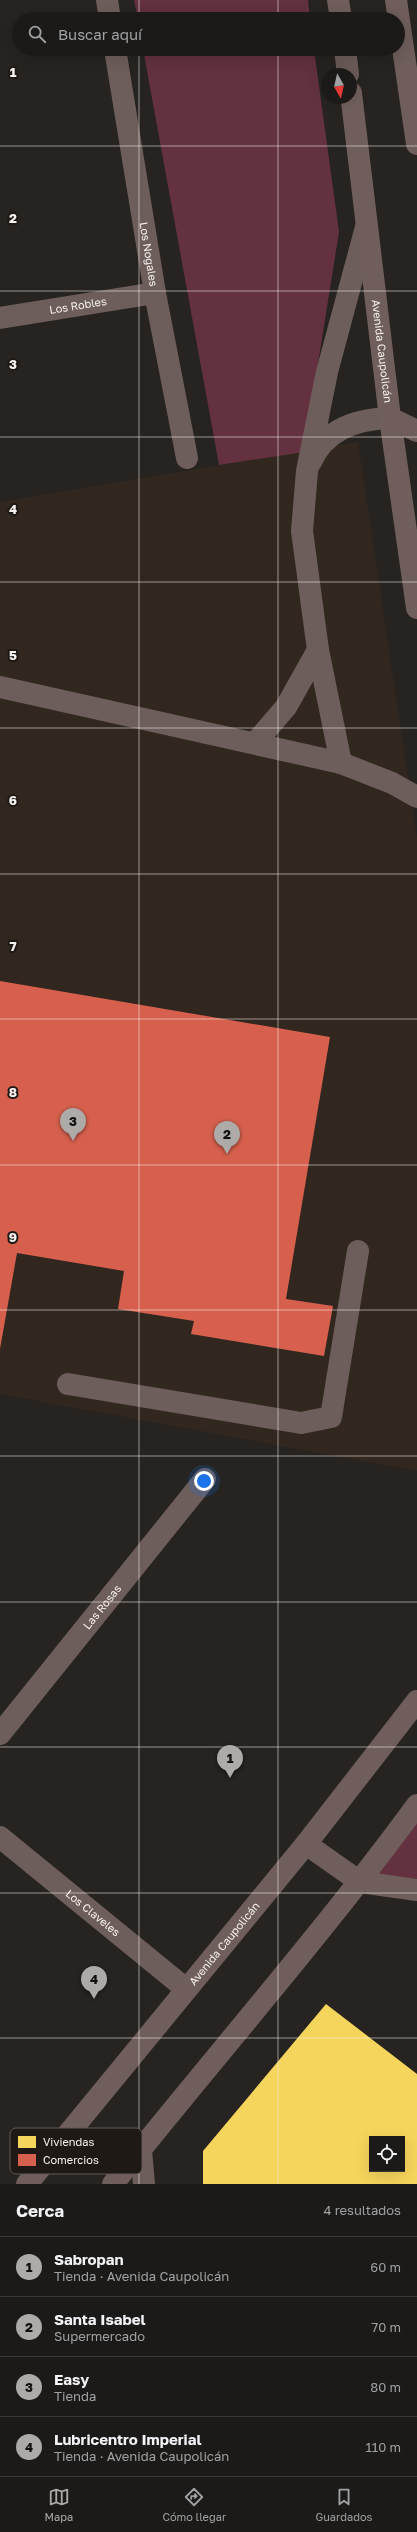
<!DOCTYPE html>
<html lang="es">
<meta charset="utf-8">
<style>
:root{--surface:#1c1a18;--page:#252321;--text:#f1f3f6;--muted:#a0a1a2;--line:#3a3837;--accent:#adaaa7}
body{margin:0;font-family:"Golos Text",sans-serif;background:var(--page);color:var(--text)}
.controls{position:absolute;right:12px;bottom:12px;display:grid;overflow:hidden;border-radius:0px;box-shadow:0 4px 16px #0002}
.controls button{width:36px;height:36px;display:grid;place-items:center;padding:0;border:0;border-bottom:1px solid var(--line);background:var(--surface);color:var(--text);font:20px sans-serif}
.compass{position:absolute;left:321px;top:68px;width:36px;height:36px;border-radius:50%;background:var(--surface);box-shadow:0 4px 16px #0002;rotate:172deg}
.you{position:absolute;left:204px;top:1481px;width:14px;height:14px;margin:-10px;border:3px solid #fff;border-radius:50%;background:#1a73e8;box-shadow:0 0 0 6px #1a73e833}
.badge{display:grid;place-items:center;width:26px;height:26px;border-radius:50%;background:var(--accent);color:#111;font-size:13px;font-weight:700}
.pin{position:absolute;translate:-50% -33px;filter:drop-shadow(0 1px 2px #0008)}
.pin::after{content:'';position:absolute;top:21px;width:14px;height:12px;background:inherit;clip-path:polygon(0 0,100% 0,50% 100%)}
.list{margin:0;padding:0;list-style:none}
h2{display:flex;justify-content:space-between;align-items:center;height:52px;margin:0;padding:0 16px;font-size:17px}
h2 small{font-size:13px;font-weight:400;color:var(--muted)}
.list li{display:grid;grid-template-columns:26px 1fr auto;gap:12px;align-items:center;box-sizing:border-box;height:60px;padding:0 16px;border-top:1px solid var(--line)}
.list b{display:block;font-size:15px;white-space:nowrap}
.list p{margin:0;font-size:13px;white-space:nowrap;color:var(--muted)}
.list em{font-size:13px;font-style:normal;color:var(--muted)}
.icon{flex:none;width:22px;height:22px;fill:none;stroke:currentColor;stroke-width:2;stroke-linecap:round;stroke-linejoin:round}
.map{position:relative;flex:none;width:417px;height:2184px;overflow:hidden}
.search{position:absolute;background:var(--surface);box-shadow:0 4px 16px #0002;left:12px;right:12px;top:12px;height:44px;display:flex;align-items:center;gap:10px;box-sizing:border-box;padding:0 14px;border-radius:22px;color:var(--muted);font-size:15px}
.sheet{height:292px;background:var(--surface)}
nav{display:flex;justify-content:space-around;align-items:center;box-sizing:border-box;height:56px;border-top:1px solid var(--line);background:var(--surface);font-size:11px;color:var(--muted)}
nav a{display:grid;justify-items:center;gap:2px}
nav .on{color:var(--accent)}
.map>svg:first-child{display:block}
.built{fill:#31271f}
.green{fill:#63313f}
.homes{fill:#f6d55c;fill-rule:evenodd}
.shops{fill:#d6604d}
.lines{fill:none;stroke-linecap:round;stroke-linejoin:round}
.minor{stroke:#6e5e5b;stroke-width:22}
.major{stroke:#6f5e5b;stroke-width:22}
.grid{fill:none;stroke:#f6f2ef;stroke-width:1;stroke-opacity:0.55}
.labels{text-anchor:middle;stroke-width:4;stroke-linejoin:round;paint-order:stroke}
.street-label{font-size:11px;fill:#f6f2ef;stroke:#1e1915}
.key{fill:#1e1915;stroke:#5f5a56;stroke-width:1}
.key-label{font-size:11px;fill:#f6f2ef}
.grid-label{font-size:13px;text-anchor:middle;font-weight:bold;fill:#f6f2ef;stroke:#1e1915;stroke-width:4;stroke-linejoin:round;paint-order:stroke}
</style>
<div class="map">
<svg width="417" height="2184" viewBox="0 0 417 2184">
<rect width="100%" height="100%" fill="#262320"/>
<path class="built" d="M358 442 417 839V1471L0 1394V502Z"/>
<path class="green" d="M134 0H308L310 19H138Z
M143 49H314L339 232 304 452 219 465Z
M417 1805V1890L360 1882Z"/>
<path class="homes" d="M326 2004 417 2074V2184H203V2151ZM372 2139H402V2169H372Z"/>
<path class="shops" d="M0 981 330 1037 286 1299 333 1306 324 1356 191 1334 194 1321 118 1309 124 1271 17 1253 0 1349Z"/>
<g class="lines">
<g class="minor">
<path d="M107 0 110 19"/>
<path id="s1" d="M115 49 155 293 187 458"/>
<path id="s2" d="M0 318 155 293"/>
<path d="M311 462C325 429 357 419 390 418"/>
<path d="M318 650 341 763"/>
<path d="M0 687 341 763 392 783 417 797"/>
<path d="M255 743 286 707 318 650 302 531 307 471 327 372 366 227"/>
<path d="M68 1384 301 1423 331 1417 358 1251"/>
<path id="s3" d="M0 1734 205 1479"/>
<path id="s4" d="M0 1837 186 1989"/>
<path d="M141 2150 144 2184"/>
</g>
<g class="major">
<path d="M338 0 341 19"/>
<path d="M396 0 417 144"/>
<path d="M345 49 348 74"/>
<path id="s5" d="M351 93 390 418 417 608"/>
<path d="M390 418 417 431"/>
<path d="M306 1844 360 1882 417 1890"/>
<path id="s6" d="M27 2184 306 1844 417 1701"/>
<path d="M113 2184C214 2057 321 1936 417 1805"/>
</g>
</g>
<path class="grid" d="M139 0V19M278 0V19M139 49V2184M278 49V2184M0 146H417M0 291H417M0 437H417M0 582H417M0 728H417M0 874H417M0 1019H417M0 1165H417M0 1310H417M0 1456H417M0 1602H417M0 1747H417M0 1893H417M0 2038H417"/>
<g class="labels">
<g class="street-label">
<text dy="4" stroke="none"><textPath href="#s1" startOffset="208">Los Nogales</textPath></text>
<text dy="4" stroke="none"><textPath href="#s2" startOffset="79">Los Robles</textPath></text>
<text dy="4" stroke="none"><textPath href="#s5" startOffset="260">Avenida Caupolicán</textPath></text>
<text dy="4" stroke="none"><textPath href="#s3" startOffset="163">Las Rosas</textPath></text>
<text dy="4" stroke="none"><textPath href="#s4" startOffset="120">Los Claveles</textPath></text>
<text dy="4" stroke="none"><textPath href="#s6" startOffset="311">Avenida Caupolicán</textPath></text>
</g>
</g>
<rect x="10" y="2128" width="132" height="46" rx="6" class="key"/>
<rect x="18" y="2136" width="18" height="12" fill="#f6d55c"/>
<rect x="18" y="2154" width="18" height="12" fill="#d6604d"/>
<g class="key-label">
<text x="43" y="2146">Viviendas</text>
<text x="43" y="2164">Comercios</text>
</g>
<g class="grid-label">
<text x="13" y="77">1</text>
<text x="13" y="223">2</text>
<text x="13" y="369">3</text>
<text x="13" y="514">4</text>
<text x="13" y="660">5</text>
<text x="13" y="805">6</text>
<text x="13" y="951">7</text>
<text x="13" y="1097">8</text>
<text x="13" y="1242">9</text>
</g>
</svg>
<div class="controls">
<button><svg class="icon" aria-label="locate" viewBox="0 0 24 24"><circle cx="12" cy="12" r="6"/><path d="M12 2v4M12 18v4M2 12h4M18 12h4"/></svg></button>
</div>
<svg class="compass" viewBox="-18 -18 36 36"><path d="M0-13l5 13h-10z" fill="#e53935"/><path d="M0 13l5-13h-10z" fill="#a0a1a2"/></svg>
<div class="you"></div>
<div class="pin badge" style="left:230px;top:1778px">1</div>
<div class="pin badge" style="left:227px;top:1154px">2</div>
<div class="pin badge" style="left:73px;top:1141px">3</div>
<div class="pin badge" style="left:94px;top:1999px">4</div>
<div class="search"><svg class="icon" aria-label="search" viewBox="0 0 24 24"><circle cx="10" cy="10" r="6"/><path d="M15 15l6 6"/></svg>Buscar aquí</div>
</div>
<section class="sheet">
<h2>Cerca<small>4 resultados</small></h2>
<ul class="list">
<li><span class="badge">1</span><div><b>Sabropan</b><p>Tienda · Avenida Caupolicán</p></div><em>60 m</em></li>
<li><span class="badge">2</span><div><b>Santa Isabel</b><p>Supermercado</p></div><em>70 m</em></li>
<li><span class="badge">3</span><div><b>Easy</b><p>Tienda</p></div><em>80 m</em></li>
<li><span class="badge">4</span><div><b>Lubricentro Imperial</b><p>Tienda · Avenida Caupolicán</p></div><em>110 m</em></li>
</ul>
</section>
<nav>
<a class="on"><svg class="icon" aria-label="map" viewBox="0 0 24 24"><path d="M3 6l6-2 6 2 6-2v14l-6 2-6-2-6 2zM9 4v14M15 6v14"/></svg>Mapa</a>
<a><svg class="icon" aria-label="directions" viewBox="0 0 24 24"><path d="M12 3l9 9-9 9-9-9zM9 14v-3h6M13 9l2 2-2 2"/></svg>Cómo llegar</a>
<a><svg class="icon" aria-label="saved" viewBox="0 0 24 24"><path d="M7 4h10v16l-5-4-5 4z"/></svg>Guardados</a>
</nav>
